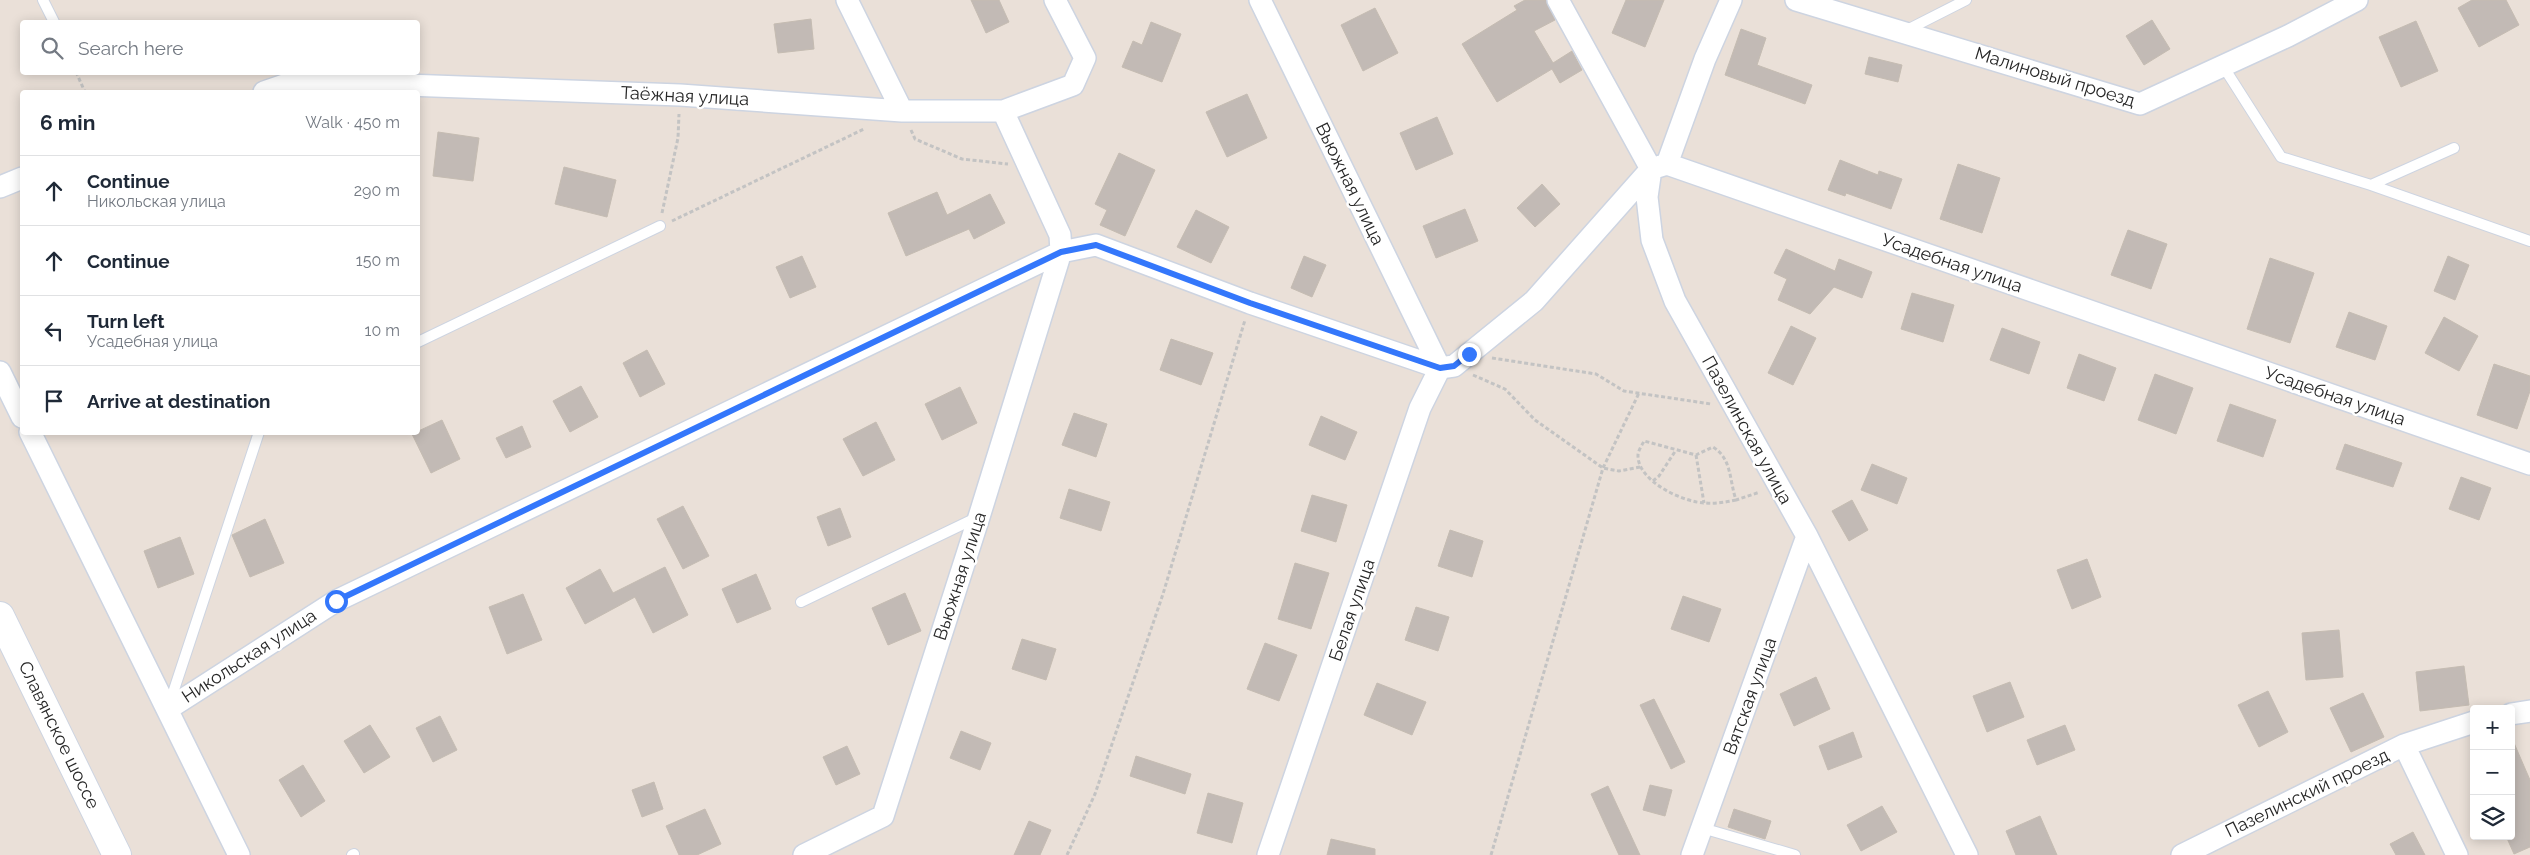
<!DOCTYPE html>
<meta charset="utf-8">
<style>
:root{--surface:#fff;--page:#f6f6f7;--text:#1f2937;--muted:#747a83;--line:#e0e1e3}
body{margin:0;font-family:Raleway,sans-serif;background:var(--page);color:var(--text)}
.controls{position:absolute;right:15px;bottom:15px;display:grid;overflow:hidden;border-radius:5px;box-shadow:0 2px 12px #0003}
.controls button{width:45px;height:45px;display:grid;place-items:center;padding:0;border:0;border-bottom:1px solid var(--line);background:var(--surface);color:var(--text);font:25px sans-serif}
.stop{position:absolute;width:15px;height:15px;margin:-11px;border:4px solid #3477fb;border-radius:50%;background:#fff}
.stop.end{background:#3477fb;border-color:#fff;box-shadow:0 1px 5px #0008}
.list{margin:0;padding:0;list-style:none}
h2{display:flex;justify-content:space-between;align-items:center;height:65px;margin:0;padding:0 20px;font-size:21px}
h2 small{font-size:16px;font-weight:400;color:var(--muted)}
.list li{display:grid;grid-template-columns:32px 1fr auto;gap:15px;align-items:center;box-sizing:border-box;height:70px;padding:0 20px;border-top:1px solid var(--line)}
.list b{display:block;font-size:19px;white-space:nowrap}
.list p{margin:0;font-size:16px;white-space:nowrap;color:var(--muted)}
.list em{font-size:16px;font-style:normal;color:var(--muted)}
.icon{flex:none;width:28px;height:28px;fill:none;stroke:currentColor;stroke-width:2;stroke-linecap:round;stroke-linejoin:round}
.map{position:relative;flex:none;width:2530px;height:855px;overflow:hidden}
.search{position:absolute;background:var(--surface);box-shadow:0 2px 12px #0003;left:20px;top:20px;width:400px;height:55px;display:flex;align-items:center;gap:12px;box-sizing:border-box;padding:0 18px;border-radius:5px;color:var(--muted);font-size:19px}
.panel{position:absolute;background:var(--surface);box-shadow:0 2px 12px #0003;left:20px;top:90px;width:400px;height:345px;border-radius:5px}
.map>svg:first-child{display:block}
.building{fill:#c2bab5;stroke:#c5bcb2}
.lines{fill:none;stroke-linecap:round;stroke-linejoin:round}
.service-casing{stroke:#cdd4e1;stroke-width:12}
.minor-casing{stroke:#cdd4e1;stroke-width:24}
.secondary-casing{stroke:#cdd4e1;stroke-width:30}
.path{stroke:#c3c3c3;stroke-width:3;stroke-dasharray:4 2.5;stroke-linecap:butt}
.service{stroke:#fff;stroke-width:10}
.minor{stroke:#fff;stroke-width:21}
.secondary{stroke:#fff;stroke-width:28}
.route{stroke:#3477fb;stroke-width:6}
.labels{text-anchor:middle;stroke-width:5;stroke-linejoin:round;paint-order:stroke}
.street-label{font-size:18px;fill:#272727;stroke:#fff}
</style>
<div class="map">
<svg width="2530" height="855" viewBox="0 0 2530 855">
<rect width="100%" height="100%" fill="#eae0d8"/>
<path class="building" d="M971 0H999L1009 22 986 33Z
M1525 0H1546L1555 20 1534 31 1553 63 1572 51 1582 70 1560 83 1552 69 1497 102 1462 44 1517 10 1514 6Z
M1626 0H1664L1645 47 1612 33Z
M2472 0H2506L2519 25 2479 47 2458 8Z
M1375 8 1398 53 1363 71 1341 25Z
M811 19 814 49 778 53 774 24Z
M2152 20 2170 49 2144 65 2126 36Z
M2416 21 2438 71 2401 87 2379 37Z
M1151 22 1181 34 1162 82 1122 67 1133 41 1142 45Z
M1741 29 1766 38 1757 65 1812 85 1805 104 1725 75Z
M1869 57 1902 65 1898 82 1865 74Z
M1247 94 1267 138 1227 157 1206 112Z
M1437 117 1453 154 1416 170 1400 133Z
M438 132 479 138 473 181 433 176Z
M1119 153 1155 170 1125 236 1100 225 1107 210 1095 204Z
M1840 160 1878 175 1879 171 1902 179 1891 209 1846 193 1845 196 1828 190Z
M1958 164 2000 178 1982 233 1940 219Z
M564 167 616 180 607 217 555 204Z
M1542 184 1560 204 1535 227 1517 208Z
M937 192 947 215 990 194 1005 223 974 239 969 229 906 256 888 213Z
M1465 209 1478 241 1436 258 1423 226Z
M1196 210 1229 227 1211 263 1177 247Z
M2128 230 2167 244 2151 289 2111 275Z
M1786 249 1835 271 1839 259 1872 272 1862 298 1834 287 1810 314 1778 300 1787 279 1774 273Z
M802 256 816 287 790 298 776 267Z
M1304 256 1326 265 1312 297 1291 288Z
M2448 256 2469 265 2455 300 2434 291Z
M2270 258 2314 273 2290 343 2247 329Z
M1912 293 1954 305 1943 342 1901 329Z
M2349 312 2387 326 2375 360 2336 347Z
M2444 317 2478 336 2459 371 2425 353Z
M1791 326 1816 338 1793 385 1768 373Z
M2002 328 2040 342 2029 374 1990 360Z
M1171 339 1213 353 1201 385 1160 370Z
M647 350 665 384 640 397 623 363Z
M2079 354 2116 368 2104 401 2067 388Z
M2494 364 2530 376V391L2517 429 2477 415Z
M2155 374 2193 388 2176 434 2138 420Z
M581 386 598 417 570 432 553 401Z
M960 387 977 423 942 440 925 404Z
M2230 404 2276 420 2263 457 2217 441Z
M1074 413 1107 424 1096 457 1062 445Z
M1321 416 1357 432 1345 460 1309 445Z
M442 420 460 459 431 473 412 434Z
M876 422 895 460 863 476 843 439Z
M522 426 531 447 506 458 496 438Z
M2345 444 2402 463 2393 487 2336 469Z
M1872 464 1907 478 1897 504 1861 490Z
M2461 477 2491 488 2479 520 2449 509Z
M1069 489 1110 502 1101 531 1060 518Z
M1312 495 1347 505 1336 542 1301 531Z
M1852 500 1868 530 1849 541 1832 511Z
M683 506 709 556 683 569 657 519Z
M840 508 851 537 828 546 817 517Z
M265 519 284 563 250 577 232 535Z
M1450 530 1483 541 1472 577 1438 566Z
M180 537 194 574 158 588 144 551Z
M2087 559 2101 597 2072 609 2057 570Z
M1295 563 1329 573 1311 629 1278 619Z
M665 567 688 615 653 633 635 597 585 624 566 588 600 569 613 593Z
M756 574 771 609 737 623 722 589Z
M905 593 921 631 888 645 872 608Z
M523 594 542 640 507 654 489 607Z
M1683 596 1721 609 1709 642 1671 629Z
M1416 607 1449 617 1438 651 1405 640Z
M2339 630 2343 677 2306 680 2302 633Z
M1022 639 1056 649 1046 680 1012 669Z
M1265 643 1297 655 1279 701 1247 689Z
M2464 666 2469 705 2420 711 2416 672Z
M1816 677 1830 709 1794 726 1780 694Z
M2010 682 2024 717 1987 732 1973 696Z
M1377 683 1426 702 1412 735 1364 715Z
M2268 691 2288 732 2259 747 2238 705Z
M2363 693 2384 737 2351 752 2330 708Z
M1654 699 1685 762 1671 769 1640 705Z
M440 716 457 750 433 762 416 728Z
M370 725 390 757 364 773 344 741Z
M2065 725 2075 750 2037 765 2027 740Z
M961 731 991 743 980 770 950 758Z
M1853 732 1862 757 1828 770 1819 746Z
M2511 736 2530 780V847L2514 854 2506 836H2511Z
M847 746 860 774 836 785 823 757Z
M1136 756 1191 774 1185 794 1130 776Z
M303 765 325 801 301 817 279 780Z
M654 782 663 809 642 817 632 790Z
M1650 785 1672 790 1665 816 1643 810Z
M1608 786 1640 855H1619L1591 794Z
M1208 793 1243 803 1232 843 1197 833Z
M1882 806 1897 832 1861 851 1847 825Z
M705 809 721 844 697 855H679L666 826Z
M1734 809 1771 821 1765 839 1728 827Z
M2040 816 2057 855H2016L2006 831Z
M1029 821 1051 830 1040 855H1014Z
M2413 832 2425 855H2396L2390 844Z
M1331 839 1375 849V855H1327Z"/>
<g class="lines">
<defs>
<path id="service" d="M43 0 54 22
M1905 31 1966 0
M2223 66 2281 157 2371 185 2530 241
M2371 185 2454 148
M418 342 660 226
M801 602 978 517
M169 705 259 432
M1702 828 1795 855
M352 855 354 854"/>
<path id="minor" d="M847 0 902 111
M1260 0 1440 368
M1558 0 1651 169 1647 197 1652 240 1675 301 1807 536 1967 855
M1796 0 2140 104 2288 36 2357 0
M264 92 296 81 680 95 902 111H1003L1073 85 1085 58 1055 0
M1667 164 1705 59 1731 0
M0 187 22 178
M0 372 22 417
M30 432 239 855
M168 709 336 601 1061 252 1096 245 1250 303 1440 368 1454 366 1534 301 1651 169 1667 164 2530 464
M2511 714 2530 711
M2404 745 2457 855
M804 855 883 816 979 517 1061 252 1060 235 1003 111
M1268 855 1420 408 1440 368
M1692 855 1807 536
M2182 855 2404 745 2474 722"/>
<path id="secondary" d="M0 616 117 855"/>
</defs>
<use href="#service" class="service-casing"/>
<use href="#minor" class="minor-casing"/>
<use href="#secondary" class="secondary-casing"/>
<path class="path" d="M76 72 85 92
M911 130 915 139 962 159 1008 164
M662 213 678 138 679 114
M672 221 864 129
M1492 358 1596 374 1624 391 1711 404
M1473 375 1505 389 1535 420 1603 468 1619 471 1640 467
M1696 455 1704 503
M1653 481 1659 476 1676 450
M1736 500C1726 502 1716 504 1706 503 1684 503 1637 481 1638 455 1638 451 1642 445 1644 441L1696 455 1713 447C1732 459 1729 479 1736 500L1760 492
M1067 855 1095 794 1163 594 1245 320
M1491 855 1603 468 1639 393"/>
<use href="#service" class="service"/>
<use href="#minor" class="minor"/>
<use href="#secondary" class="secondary"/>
</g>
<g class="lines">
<path class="route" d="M336 601 1061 252 1096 245 1250 303 1440 368 1454 366 1469 354"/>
</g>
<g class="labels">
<g class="street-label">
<text transform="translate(2055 77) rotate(17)" y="6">Малиновый проезд</text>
<text transform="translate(685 96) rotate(3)" y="6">Таёжная улица</text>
<text transform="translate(1350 184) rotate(64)" y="6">Вьюжная улица</text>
<text transform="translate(1952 263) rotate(19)" y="6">Усадебная улица</text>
<text transform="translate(2335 396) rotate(19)" y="6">Усадебная улица</text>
<text transform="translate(1747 430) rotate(61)" y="6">Пазелинская улица</text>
<text transform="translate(960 576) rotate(-72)" y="6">Вьюжная улица</text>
<text transform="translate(1352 610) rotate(-71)" y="6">Белая улица</text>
<text transform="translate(249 656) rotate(-33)" y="6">Никольская улица</text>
<text transform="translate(1750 696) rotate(-70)" y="6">Вятская улица</text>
<text transform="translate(59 735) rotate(64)" y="6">Славянское шоссе</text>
<text transform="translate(2307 793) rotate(-26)" y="6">Пазелинский проезд</text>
</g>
</g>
</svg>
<div class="controls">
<button>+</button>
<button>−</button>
<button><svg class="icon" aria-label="layers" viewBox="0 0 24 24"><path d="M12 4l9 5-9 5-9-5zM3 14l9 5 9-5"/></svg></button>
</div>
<div class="stop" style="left:336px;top:601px"></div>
<div class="stop end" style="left:1469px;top:354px"></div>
<div class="search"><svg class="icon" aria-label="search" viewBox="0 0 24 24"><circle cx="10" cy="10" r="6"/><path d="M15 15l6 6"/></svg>Search here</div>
<section class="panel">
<h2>6 min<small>Walk · 450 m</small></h2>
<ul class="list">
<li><svg class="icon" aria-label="ahead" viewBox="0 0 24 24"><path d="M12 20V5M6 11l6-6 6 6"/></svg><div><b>Continue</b><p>Никольская улица</p></div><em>290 m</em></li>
<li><svg class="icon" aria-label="ahead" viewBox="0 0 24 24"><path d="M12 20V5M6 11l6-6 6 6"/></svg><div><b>Continue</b></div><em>150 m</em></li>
<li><svg class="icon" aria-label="left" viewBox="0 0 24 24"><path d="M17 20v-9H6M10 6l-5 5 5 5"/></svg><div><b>Turn left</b><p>Усадебная улица</p></div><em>10 m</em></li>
<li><svg class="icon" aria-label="arrive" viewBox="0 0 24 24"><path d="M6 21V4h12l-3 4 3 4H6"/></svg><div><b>Arrive at destination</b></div></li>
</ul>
</section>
</div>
